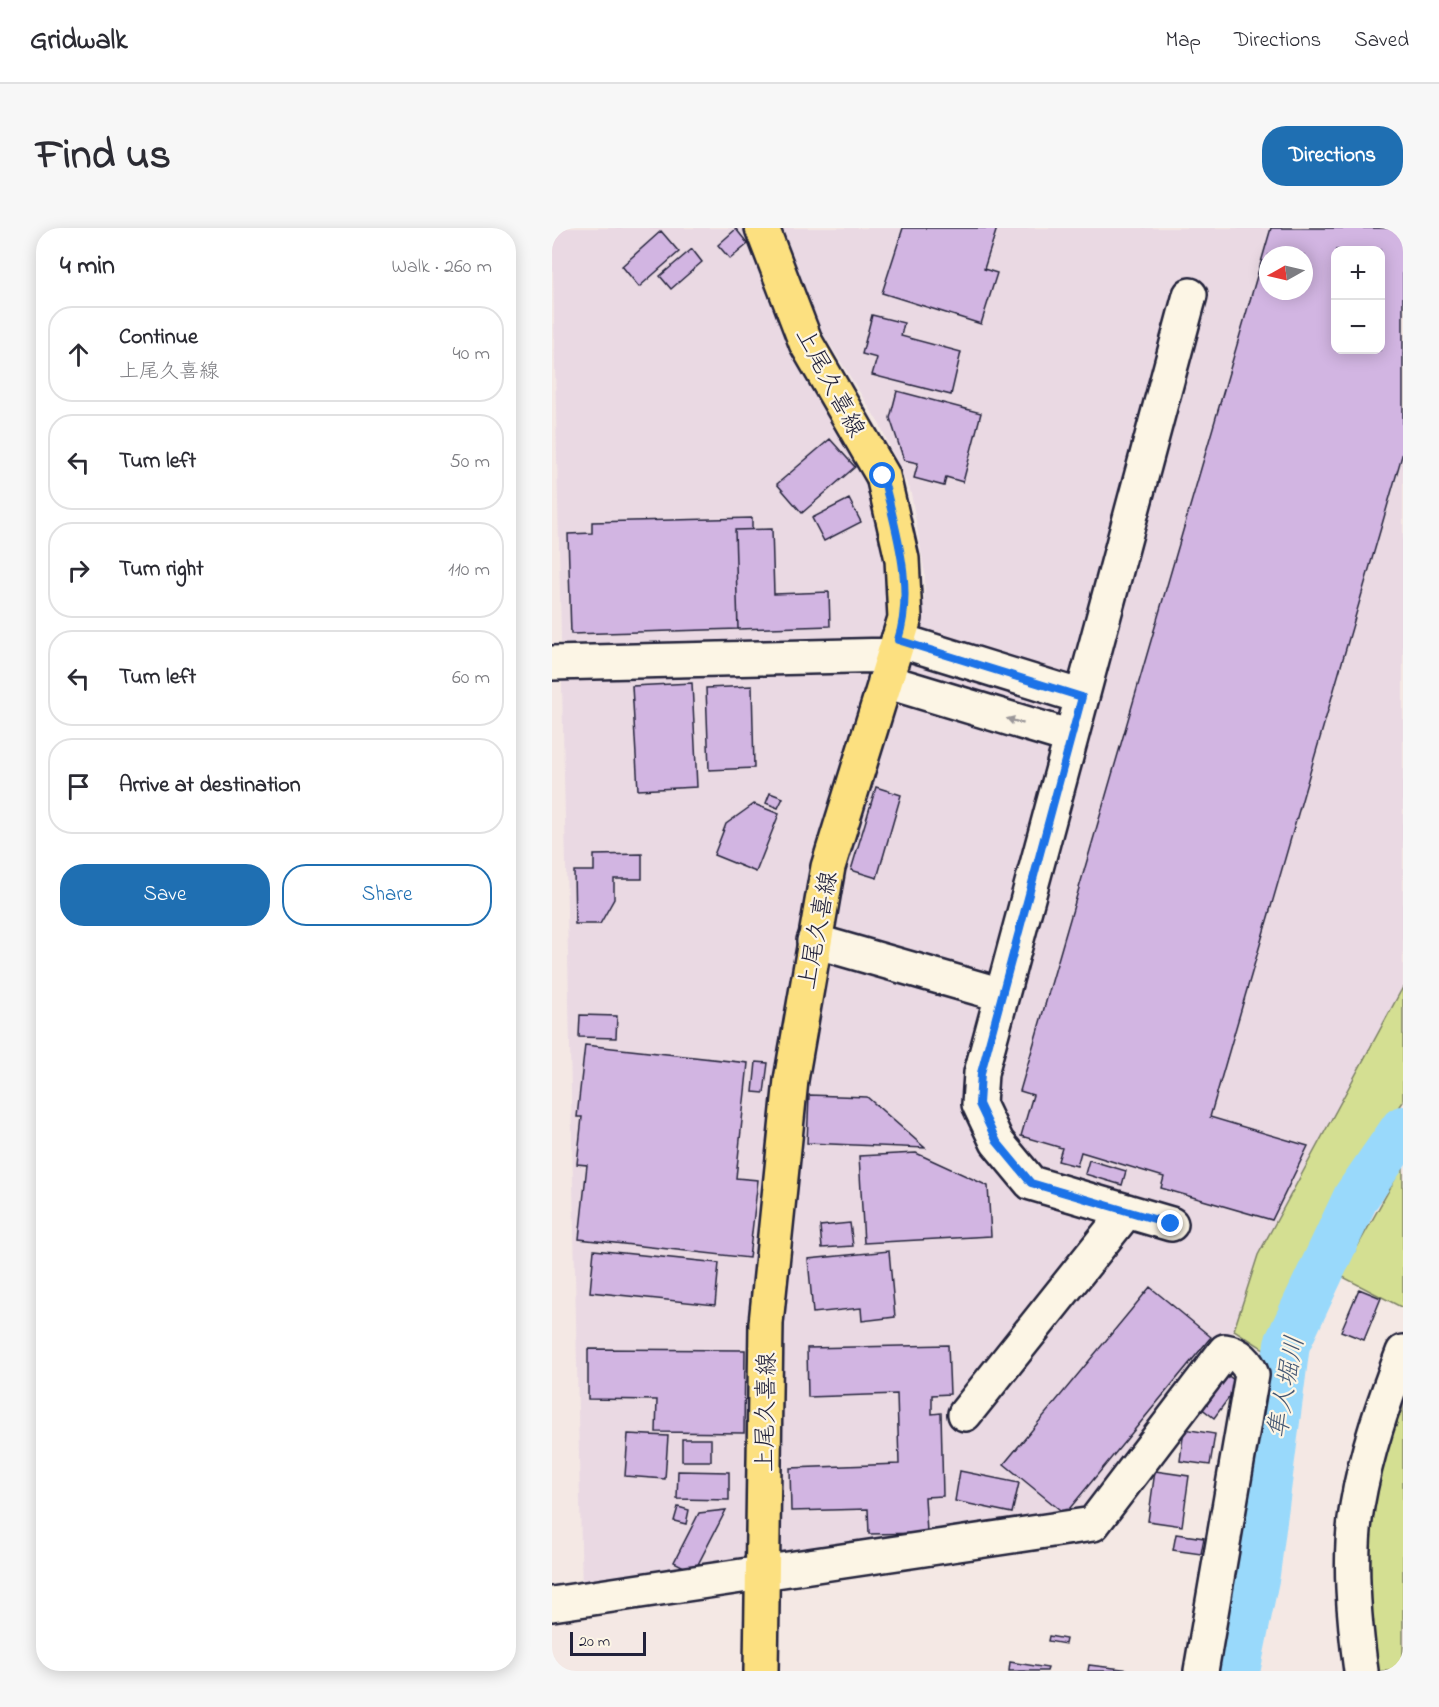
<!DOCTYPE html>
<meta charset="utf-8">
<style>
:root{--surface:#fff;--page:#f7f7f7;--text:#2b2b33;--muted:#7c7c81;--line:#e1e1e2;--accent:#1f6fb2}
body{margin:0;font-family:"Indie Flower","Klee One",sans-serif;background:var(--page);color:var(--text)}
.controls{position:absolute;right:18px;top:18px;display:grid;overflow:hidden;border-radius:12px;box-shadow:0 3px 15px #0003}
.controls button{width:54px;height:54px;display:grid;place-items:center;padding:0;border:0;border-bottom:2px solid var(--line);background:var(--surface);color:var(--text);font:30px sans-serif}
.compass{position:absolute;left:707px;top:18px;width:54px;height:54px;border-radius:50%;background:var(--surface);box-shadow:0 3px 15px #0003;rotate:262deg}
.scale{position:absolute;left:18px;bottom:15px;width:76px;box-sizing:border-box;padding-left:6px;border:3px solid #22223b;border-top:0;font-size:16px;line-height:21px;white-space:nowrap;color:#22223b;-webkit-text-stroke:4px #fcf5e5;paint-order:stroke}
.stop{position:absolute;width:18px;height:18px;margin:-14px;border:4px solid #1a73e8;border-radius:50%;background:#fff}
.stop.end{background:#1a73e8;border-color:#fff;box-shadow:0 2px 6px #0008}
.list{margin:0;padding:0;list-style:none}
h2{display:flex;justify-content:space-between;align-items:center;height:78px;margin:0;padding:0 24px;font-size:26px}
h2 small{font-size:20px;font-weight:400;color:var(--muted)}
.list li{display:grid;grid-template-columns:39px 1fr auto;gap:18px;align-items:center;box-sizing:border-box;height:96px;margin:0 12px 12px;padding:0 12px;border:2px solid var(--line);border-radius:24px}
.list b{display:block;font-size:22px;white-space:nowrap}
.list p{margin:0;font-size:20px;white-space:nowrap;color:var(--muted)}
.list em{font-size:20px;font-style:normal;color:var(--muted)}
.actions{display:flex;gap:12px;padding:18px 24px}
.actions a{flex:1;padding:14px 0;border:2px solid var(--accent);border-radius:24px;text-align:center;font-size:21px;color:var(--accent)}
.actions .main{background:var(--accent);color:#fff}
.icon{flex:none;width:33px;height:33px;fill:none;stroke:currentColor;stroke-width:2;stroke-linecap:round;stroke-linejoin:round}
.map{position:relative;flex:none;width:851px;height:1443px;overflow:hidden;border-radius:24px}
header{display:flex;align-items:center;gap:36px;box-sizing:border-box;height:84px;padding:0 30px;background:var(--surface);border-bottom:2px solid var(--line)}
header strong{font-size:28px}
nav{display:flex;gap:33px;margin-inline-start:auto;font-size:21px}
.intro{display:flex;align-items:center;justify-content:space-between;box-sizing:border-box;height:144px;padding:0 36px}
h1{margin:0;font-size:42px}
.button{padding:15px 27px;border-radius:24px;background:var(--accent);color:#fff;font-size:21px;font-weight:700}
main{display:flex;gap:36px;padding:0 36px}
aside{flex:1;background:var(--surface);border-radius:24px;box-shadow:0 3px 15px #0003}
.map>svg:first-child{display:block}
.built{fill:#ead9e3;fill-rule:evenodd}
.green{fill:#d4df92;stroke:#7b8066;stroke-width:1.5}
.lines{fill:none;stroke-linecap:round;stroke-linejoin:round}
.river{stroke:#99d9fb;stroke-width:46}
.building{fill:#d2b5e2;stroke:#22223b;stroke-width:1.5;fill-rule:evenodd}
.minor-casing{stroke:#22223b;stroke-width:38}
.major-casing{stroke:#22223b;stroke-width:38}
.minor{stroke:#fcf5e5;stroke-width:33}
.major{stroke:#fce080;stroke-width:33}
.oneway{fill:#9a9698}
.route{stroke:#1a73e8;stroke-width:8}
.labels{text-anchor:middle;stroke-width:4.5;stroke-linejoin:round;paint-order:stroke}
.street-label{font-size:24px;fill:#22223b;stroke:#fcf5e5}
.water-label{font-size:26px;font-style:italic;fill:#465975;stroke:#fcf5e5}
</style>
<header>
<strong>Gridwalk</strong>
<nav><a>Map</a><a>Directions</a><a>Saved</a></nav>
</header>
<div class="intro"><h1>Find us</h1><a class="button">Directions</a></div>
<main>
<aside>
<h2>4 min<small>Walk · 260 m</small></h2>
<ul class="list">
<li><svg class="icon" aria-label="ahead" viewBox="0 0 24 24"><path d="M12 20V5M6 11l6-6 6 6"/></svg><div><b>Continue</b><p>上尾久喜線</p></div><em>40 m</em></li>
<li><svg class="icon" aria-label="left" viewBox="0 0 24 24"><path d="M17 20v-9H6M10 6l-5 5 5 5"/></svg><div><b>Turn left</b></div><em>50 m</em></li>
<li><svg class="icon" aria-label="right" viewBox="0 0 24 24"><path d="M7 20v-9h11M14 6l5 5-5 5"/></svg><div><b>Turn right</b></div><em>110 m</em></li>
<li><svg class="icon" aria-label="left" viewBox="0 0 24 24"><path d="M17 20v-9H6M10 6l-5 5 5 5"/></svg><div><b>Turn left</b></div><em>60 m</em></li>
<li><svg class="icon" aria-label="arrive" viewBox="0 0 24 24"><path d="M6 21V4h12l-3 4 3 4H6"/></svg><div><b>Arrive at destination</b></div></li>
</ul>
<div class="actions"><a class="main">Save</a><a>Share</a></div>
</aside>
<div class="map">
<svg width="851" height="1443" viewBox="0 0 851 1443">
<rect width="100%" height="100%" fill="#f4e8e4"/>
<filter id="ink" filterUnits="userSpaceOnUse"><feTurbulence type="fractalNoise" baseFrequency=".0167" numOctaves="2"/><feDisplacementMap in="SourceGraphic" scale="12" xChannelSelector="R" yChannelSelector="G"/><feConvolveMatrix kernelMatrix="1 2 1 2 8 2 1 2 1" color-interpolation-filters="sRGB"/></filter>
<g filter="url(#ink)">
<path class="built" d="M0 0H198L225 88 331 281 337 393 258 652 243 719 225 838 197 1335 30 1365Z
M229 0H851V759L707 1027 682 1102 541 1288 226 1331 230 1040 240 1036 256 836 284 675 365 408 372 372 373 346 359 265 328 197 251 73ZM784 22H828V122H784ZM716 27H752V63H716Z"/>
<path class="green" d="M851 759V874L788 965 753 1030 720 1123 696 1278 686 1375 672 1443H657L712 1121 682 1102 706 1027Z
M851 937V1080L789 1048Z
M851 1141V1443H818L812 1298Z"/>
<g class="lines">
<path class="river" d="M685 1443 705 1346 735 1116 804 969 851 901"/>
</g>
<path class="building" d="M351 0H445L432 41 445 45 429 96 330 65Z
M719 0H851V224L658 889 756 918 720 992 609 960 612 949 529 924 525 938 506 933 510 920 469 908 481 867 468 863ZM784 22H828V122H784ZM716 27H752V63H716Z
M184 1 196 16 178 31 166 17Z
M109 3 127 24 87 59 70 38Z
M140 21 150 34 119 61 108 48Z
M320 87 352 95 349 108 409 124 399 167 320 147 325 130 310 126Z
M345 163 429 185 411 254 394 249 392 258 362 250 366 235 352 232 338 190Z
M278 211 303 239 250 285 225 256Z
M297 271 309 294 272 313 260 290Z
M200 290V302H183L186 401 19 406 16 306 40 305V294Z
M220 301 222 366 277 364 278 398 186 401 183 302Z
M140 455 145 559 86 562 80 458Z
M200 458 202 540 157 542 154 460Z
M324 559 349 567 325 650 299 642Z
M218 565 231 570 226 580 214 575Z
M202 576 227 586 204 644 162 627 174 596Z
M90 626V651H62V671L48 696H23L22 643H42V627Z
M28 787 65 788 64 810 27 809Z
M33 817 196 835 184 950 206 952 197 1030 27 1011 35 937 25 936 30 889H25Z
M204 834 216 835 212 865 201 864Z
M257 867 315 869 373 920 255 915Z
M364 925 436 958 439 1008 312 1015 307 928Z
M537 932 574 943 570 957 533 946Z
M298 995 301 1018 270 1020 268 998Z
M42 1022 167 1035 163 1077 38 1064Z
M337 1023 343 1089 310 1093 309 1080 261 1085 256 1031Z
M598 1059 659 1109 513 1286 452 1236Z
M807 1061 829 1070 812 1112 789 1103Z
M396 1117 398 1166 380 1167V1186L389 1185 391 1268 373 1269 375 1305 317 1306 316 1281 239 1283 238 1240 347 1236 345 1166 256 1169 255 1120Z
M36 1121 193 1122 192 1205 104 1204 105 1172 36 1171Z
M674 1146 687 1156 662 1190 648 1179Z
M632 1201 663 1206 658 1237 628 1233Z
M76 1206 116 1208 113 1251 73 1248Z
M130 1211H159V1233H130Z
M126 1243 177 1244V1272L125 1271Z
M408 1243 467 1255 460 1285 403 1273Z
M603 1243 637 1248 630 1298 596 1293Z
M126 1279 137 1282 134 1296 122 1293Z
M174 1282 142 1344 122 1334 147 1285Z
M624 1306 652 1310 649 1326 621 1322Z
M497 1408 514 1411 513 1416 496 1413Z
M458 1434 496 1440 495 1443H457Z
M537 1437 578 1442V1443H536Z"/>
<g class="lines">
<defs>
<path id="minor" d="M346 412 530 469
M0 435 341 427
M333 453 519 509
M262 713 450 767
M619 996 479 955 445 914 427 876 429 845 638 67
M413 1186 575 983
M0 1376 541 1296 673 1123C687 1125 696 1135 700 1147L649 1443
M809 1443C802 1391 796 1329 805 1278 814 1224 832 1174 851 1124"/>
<path id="major" d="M209 1443 214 1095 239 852 276 639 353 390 350 331 331 248 254 115 210 0"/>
</defs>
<use href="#minor" class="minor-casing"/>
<use href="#major" class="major-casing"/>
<use href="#minor" class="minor"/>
<use href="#major" class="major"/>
</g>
<defs><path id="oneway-solid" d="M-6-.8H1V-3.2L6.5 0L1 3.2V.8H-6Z" transform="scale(1.5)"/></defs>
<use class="oneway" href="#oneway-solid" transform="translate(463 493) rotate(-163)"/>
</g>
<g class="lines" filter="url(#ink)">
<path class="route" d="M331 248C343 301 363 358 346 412L530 469 429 845 427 876 445 914 479 955 619 996"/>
</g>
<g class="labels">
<g class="street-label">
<text transform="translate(279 154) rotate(62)" y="8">上尾久喜線</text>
<text transform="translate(265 702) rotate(-79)" y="8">上尾久喜線</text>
<text transform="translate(213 1184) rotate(-89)" y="8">上尾久喜線</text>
</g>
<g class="water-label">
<text transform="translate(733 1159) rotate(-80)" y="9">隼人堀川</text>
</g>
</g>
</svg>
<div class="controls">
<button>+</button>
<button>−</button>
</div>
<svg class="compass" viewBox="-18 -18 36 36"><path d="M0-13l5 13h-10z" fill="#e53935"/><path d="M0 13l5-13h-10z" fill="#7c7c81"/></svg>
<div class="scale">20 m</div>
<div class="stop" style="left:331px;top:248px"></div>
<div class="stop end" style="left:619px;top:996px"></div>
</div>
</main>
